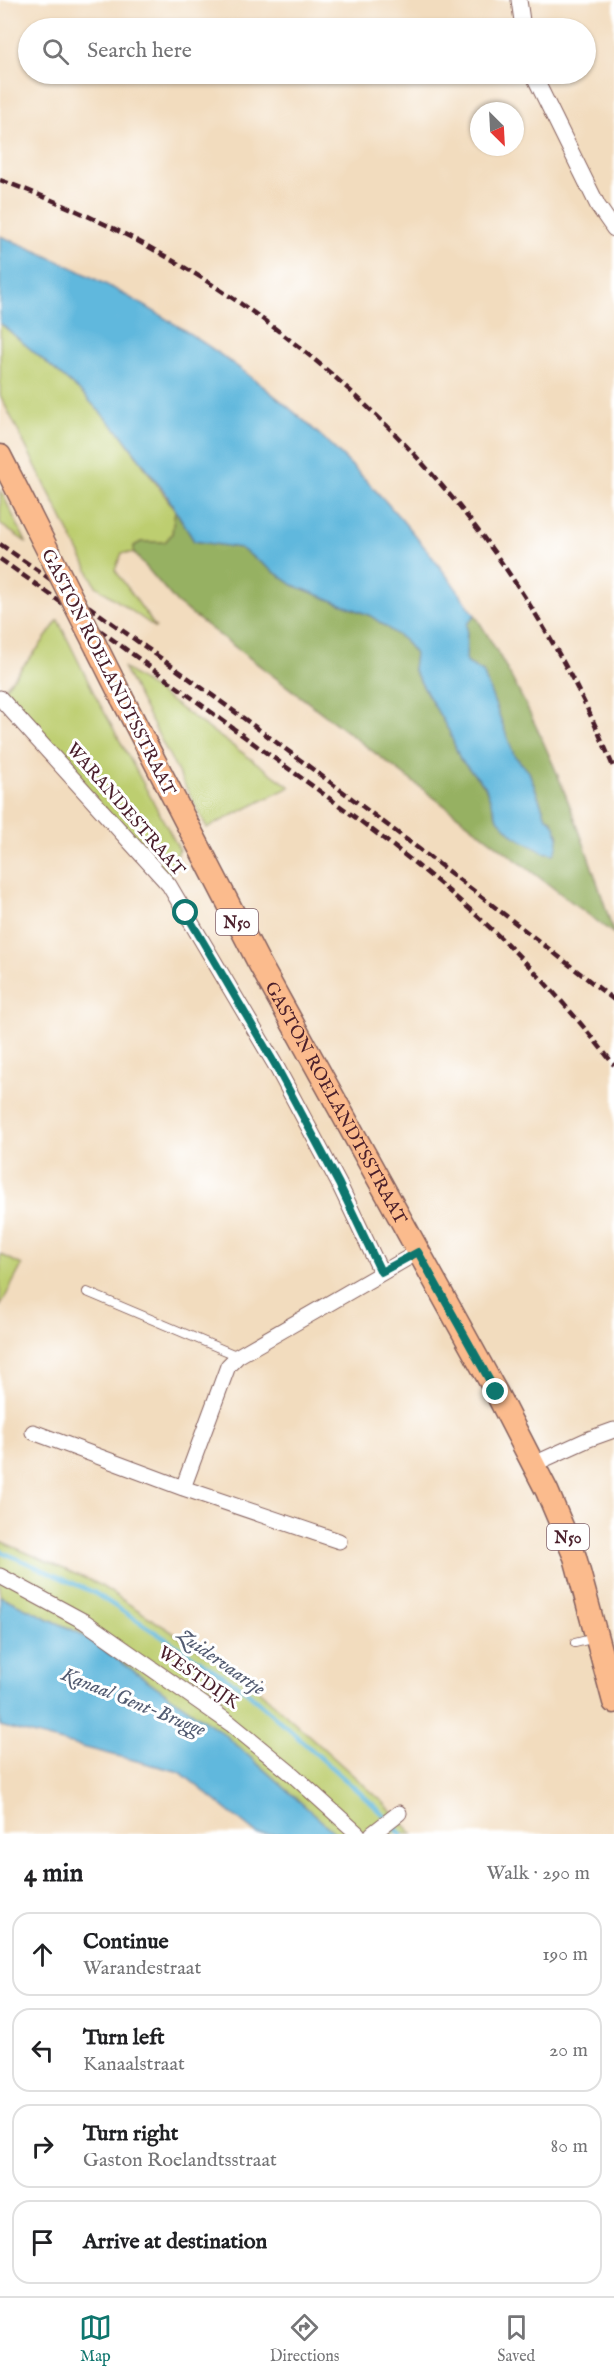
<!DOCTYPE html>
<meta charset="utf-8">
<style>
:root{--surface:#fff;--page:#f6f6f6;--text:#202124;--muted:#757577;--line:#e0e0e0;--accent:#0f766e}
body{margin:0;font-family:"IM FELL English",serif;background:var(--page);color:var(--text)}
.compass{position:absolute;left:470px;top:102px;width:54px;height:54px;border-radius:50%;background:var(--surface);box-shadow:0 2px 4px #0004;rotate:156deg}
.stop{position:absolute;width:18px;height:18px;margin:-14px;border:4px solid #0f766e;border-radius:50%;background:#fff}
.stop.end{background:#0f766e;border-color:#fff;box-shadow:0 2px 6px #0008}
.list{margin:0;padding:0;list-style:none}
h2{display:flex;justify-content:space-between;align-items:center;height:78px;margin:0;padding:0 24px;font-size:26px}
h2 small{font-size:20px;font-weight:400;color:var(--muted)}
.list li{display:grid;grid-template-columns:39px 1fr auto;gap:18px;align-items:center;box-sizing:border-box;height:84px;margin:0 12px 12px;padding:0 12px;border:2px solid var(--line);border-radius:18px}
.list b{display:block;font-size:22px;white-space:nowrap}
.list p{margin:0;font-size:20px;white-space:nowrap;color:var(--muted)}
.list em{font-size:20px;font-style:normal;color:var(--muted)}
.icon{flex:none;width:33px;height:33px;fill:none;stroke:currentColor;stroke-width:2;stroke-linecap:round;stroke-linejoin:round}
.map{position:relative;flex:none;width:614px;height:1834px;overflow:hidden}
.search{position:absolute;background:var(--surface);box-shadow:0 2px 4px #0004;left:18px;right:18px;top:18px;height:66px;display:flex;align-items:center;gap:15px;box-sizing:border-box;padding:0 21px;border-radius:33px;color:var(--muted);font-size:22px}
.sheet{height:462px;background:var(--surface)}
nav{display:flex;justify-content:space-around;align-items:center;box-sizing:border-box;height:84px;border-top:2px solid var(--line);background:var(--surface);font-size:16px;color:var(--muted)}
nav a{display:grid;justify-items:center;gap:3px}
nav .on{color:var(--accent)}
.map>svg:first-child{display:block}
.green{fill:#bdce70;stroke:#84764e;stroke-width:1.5}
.forest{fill:#96b162;stroke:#706846;stroke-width:1.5}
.water{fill:#60b8dd;stroke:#556c84;stroke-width:1.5}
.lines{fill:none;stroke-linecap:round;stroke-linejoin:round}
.stream{stroke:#60b8dd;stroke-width:4.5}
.lane-casing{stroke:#85615e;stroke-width:10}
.street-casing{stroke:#85615e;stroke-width:17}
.primary-casing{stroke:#85615e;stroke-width:25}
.lane{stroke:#fff;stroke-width:8}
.street{stroke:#fff;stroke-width:15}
.primary{stroke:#fbbb8d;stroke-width:22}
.rail{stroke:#4a1f2b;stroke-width:4.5;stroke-dasharray:9 4.5;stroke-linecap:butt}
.primary-bridge-casing{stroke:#85615e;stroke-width:25;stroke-linecap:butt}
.primary-bridge{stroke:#fbbb8d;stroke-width:22}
.route{stroke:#0f766e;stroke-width:8}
.labels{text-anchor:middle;stroke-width:6;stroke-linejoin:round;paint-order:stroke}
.shield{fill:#fff;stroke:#80626b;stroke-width:1.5}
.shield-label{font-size:16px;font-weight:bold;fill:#4a1f2b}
.street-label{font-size:18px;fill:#4a1f2b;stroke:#fff}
.water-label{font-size:20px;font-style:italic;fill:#535c72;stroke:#fff}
</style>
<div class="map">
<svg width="614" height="1834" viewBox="0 0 614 1834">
<rect width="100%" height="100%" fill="#fff"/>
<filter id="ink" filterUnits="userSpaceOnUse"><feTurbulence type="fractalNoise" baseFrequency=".0167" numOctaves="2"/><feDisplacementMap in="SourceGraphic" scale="12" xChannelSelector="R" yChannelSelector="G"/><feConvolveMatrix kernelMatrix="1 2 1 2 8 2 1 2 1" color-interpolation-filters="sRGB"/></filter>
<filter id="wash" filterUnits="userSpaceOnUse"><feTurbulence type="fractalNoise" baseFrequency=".008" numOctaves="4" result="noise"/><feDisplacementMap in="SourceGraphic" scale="24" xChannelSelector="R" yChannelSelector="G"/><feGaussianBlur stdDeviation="1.35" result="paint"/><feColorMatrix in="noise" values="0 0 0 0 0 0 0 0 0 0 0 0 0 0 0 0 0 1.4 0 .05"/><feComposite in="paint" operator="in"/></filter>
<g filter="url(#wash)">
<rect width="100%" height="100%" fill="#f2dcbe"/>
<path class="green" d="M0 323 83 394 121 434 175 510 172 534 165 542H141L134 546V553H122L115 570 156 628 96 586 0 395Z
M0 489 26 542 0 524Z
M58 620 96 697 179 849 169 885 0 694 39 647Z
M123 667 290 787 207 828Z
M0 1254 22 1265 0 1307Z
M0 1541 98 1584 252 1684 385 1804 413 1834H336L223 1733 79 1633 0 1596Z"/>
<path class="forest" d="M175 510 194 541 240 548 293 585 371 616 404 640 415 654 413 669 449 731 460 759 485 786 497 818 559 836 552 820 546 817 529 772 514 755 483 672 466 662 467 624 475 615C541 719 577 817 614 934L177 603 134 553V546L141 542H165L172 534Z"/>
<path class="water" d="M0 236C198 314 355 440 475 615L467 624 466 662 483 672 514 755 529 772 546 817C559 824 561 841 554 854L543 852 514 836 497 818 485 786 460 759 449 731 413 669 415 654 404 640 371 616 293 585 240 548 194 541 166 494 121 434 83 394 0 323Z
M0 1596 79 1633 223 1733 336 1834H257L180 1772 0 1726Z"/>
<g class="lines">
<path class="stream" d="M0 1551 93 1592 246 1691 379 1810 401 1834"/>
</g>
</g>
<g filter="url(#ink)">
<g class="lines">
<defs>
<path id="lane" d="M87 1292 238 1356
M575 1643 595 1638"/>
<path id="street" d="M519 0 523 28
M533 74 598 206 614 229
M0 698 169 885 276 1066 339 1184 381 1272
M33 1432 183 1488 228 1366 238 1356 418 1252
M534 1464 589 1439 614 1430
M183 1488 339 1541
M0 1576 85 1622 231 1724 293 1775 358 1834
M372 1834 399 1813"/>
<g id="primary">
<path d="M0 456 29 513"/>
<path id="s1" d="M122 698 258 961 496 1392 547 1491 575 1557 614 1702"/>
</g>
</defs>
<use href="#lane" class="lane-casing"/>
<use href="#street" class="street-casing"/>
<use href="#primary" class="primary-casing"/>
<use href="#lane" class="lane"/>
<use href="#street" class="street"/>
<use href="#primary" class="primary"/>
<path class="rail" d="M0 180C279 280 503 495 614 769
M0 544C209 690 414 842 614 1000
M0 559C87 620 172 683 257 746 328 797 400 848 466 906 521 954 570 1008 614 1065"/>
<defs>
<path id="primary-bridge" d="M29 513 122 698"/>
</defs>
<use href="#primary-bridge" class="primary-bridge-casing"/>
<use href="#primary-bridge" class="primary-bridge"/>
</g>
</g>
<g class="lines" filter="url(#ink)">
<path class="route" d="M186 913 276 1066 339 1184 381 1272 418 1252 496 1392"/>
</g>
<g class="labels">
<g class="shield">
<rect x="216" y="909" width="42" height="26" rx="4.5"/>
<rect x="547" y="1524" width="42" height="26" rx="4.5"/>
</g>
<g class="shield-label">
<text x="237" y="928">N50</text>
<text x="568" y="1543">N50</text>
</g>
<g class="street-label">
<text transform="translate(109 672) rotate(63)" y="6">GASTON ROELANDTSSTRAAT</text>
<text transform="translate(126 809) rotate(49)" y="6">WARANDESTRAAT</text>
<text dy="6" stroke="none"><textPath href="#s1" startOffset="458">GASTON ROELANDTSSTRAAT</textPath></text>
<text transform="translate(199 1677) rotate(35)" y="6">WESTDIJK</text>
</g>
<g class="water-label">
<text transform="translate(222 1661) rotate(35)" y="7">Zuidervaartje</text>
<text transform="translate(134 1701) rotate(22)" y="7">Kanaal Gent-Brugge</text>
</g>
</g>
</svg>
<svg class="compass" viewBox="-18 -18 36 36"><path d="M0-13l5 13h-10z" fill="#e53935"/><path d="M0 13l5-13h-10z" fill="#757577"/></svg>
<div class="stop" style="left:186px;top:913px"></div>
<div class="stop end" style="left:496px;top:1392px"></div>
<div class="search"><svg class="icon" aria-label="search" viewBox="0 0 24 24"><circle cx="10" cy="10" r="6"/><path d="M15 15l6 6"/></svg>Search here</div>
</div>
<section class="sheet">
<h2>4 min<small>Walk · 290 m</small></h2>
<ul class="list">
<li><svg class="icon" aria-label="ahead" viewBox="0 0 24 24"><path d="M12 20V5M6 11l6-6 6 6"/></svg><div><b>Continue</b><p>Warandestraat</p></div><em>190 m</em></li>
<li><svg class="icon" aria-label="left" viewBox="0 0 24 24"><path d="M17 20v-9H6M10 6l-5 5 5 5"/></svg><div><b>Turn left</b><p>Kanaalstraat</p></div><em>20 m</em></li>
<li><svg class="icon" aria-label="right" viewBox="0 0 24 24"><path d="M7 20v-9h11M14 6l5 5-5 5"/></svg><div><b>Turn right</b><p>Gaston Roelandtsstraat</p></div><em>80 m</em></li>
<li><svg class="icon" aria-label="arrive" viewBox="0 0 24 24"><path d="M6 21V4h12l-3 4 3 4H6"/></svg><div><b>Arrive at destination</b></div></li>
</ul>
</section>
<nav>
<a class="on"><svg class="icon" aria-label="map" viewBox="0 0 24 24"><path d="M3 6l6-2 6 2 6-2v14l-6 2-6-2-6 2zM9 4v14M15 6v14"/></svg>Map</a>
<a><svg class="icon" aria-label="directions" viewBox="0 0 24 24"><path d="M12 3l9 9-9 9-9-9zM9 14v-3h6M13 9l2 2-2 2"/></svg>Directions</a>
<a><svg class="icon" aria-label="saved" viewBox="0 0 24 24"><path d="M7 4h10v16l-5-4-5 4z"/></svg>Saved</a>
</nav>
